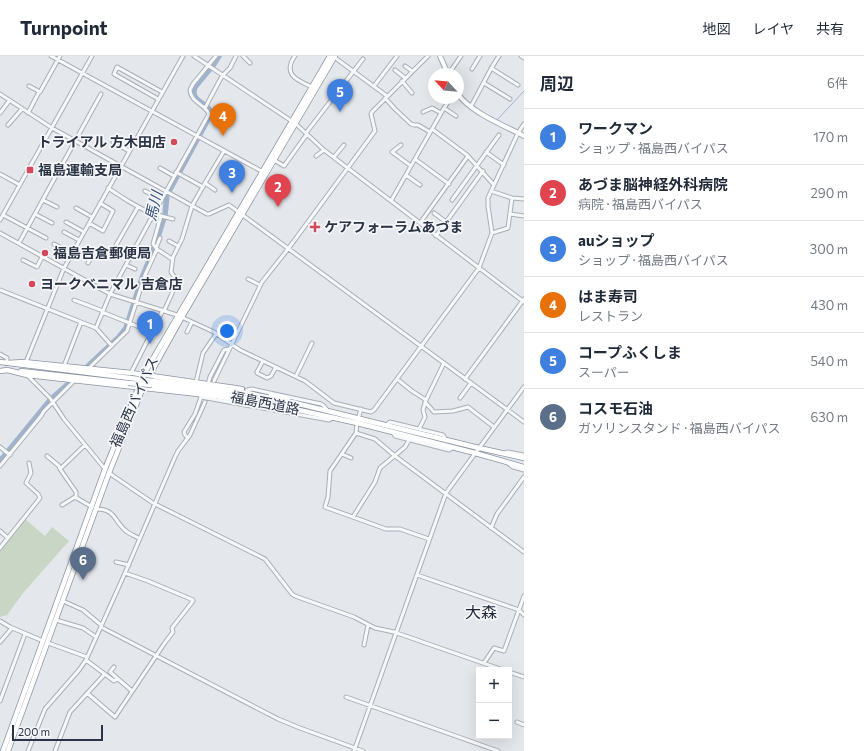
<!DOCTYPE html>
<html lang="ja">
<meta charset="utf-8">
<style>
:root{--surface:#fff;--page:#f2f2f3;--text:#1f2937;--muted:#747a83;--line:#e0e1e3;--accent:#d1495b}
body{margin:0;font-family:Commissioner,"Noto Sans JP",sans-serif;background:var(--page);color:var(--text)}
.controls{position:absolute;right:12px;bottom:12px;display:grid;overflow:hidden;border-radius:0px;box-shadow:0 4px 16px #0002}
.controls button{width:36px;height:36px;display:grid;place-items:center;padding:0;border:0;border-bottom:1px solid var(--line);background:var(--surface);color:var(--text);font:20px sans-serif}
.compass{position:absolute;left:428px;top:12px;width:36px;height:36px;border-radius:50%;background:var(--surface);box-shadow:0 4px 16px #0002;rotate:296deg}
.scale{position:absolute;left:12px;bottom:10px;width:91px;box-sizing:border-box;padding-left:4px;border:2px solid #2b3445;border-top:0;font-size:11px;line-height:14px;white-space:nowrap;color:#2b3445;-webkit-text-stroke:3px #f4f6f9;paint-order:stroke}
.you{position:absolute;left:227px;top:275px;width:14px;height:14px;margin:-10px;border:3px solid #fff;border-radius:50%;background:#1a73e8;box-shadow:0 0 0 6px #1a73e833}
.badge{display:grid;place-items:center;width:26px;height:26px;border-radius:50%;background:var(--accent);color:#fff;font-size:13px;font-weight:700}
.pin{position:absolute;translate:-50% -33px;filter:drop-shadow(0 1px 2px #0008)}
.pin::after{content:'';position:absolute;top:21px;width:14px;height:12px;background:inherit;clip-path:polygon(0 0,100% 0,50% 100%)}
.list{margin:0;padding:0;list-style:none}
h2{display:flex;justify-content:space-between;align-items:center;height:52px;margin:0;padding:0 16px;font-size:17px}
h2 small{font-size:13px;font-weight:400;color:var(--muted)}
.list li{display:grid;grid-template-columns:26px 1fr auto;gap:12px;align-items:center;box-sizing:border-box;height:56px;padding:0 16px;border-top:1px solid var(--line)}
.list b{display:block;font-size:15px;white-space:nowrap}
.list p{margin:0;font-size:13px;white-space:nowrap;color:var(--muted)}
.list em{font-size:13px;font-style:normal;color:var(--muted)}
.map{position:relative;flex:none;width:524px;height:695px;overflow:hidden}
header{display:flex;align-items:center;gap:24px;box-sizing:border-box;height:56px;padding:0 20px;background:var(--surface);border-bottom:1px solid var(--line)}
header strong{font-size:19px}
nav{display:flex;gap:22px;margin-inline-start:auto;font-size:14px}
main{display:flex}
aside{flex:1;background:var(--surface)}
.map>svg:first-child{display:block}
.green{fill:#c9d6c5}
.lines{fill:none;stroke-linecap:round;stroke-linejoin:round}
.stream{stroke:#9fb4cc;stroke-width:1}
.river{stroke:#9fb4cc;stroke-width:5.5}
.minor-casing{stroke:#a9aeb7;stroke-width:5}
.major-casing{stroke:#a3abb8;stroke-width:6}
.highway-casing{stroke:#8b94a3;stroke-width:6}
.minor{stroke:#f7f8fa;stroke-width:3}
.major{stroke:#fff;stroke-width:4}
.highway{stroke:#fff;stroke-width:4.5}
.highway-bridge-casing{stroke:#8b94a3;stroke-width:6;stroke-linecap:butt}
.highway-bridge{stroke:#fff;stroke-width:4.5}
.poi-dot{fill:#d1495b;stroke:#f4f6f9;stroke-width:1.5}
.labels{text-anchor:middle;stroke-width:3.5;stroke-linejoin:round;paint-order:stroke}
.poi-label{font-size:14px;font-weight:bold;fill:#2b3445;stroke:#f4f6f9;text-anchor:start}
.street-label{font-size:14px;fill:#2b3445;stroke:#f4f6f9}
.water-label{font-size:15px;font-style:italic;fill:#34527a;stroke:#f4f6f9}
.quarter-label{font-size:16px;fill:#1d2536;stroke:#f4f6f9}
</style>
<header>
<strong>Turnpoint</strong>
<nav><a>地図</a><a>レイヤ</a><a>共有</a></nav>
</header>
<main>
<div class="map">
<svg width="524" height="695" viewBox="0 0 524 695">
<rect width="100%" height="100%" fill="#e4e7ec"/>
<path class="green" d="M25 463 45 480 52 471 69 485 23 537 7 559 0 561V494Z"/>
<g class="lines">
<path class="stream" d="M497 64 524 35"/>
<path class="river" d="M88 310 119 281 126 272 142 222 156 187 165 159 167 139 211 58C210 46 189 47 195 31L214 8 219 0
M0 405 51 343 68 328"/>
<defs>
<path id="minor" d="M51 0 263 116
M194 0 296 68 324 94 524 246
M243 0 250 7
M295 0 294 1C283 19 297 24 312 31
M521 0 524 2
M334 1 387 40
M405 10 412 15
M491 12 518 29
M472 13 480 0
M395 14 405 22
M448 16 452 13 461 0
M402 25 412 37
M484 27 510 43
M29 30 40 36 60 0
M374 30 397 0
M0 38 52 72 207 158H209L229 149 524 366
M385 42 395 53 411 68 414 69H418L430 76
M158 43 114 18 117 11 162 36
M471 50C481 33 488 16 499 0
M205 52 222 20 230 12 236 0
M444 52 456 60
M423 56 432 52 441 57
M0 57 9 45
M28 57 39 36
M8 69 22 53
M432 73 467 99 494 129
M306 77 363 3
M113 86 129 95
M401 89 392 96 411 110
M486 96 504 109
M316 100 324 94
M334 101 344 89
M415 103 449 128
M274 104 284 110 307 78
M160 112 174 120
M176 116 203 131
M0 118 20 129
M406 119 420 129
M205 127 224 95
M145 135 162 144
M491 135 512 142 524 143
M43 144 57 151
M452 144 499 79
M391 145 444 52 451 42
M76 152 92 161
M155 156 161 160 173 163
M434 157 446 166
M35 158 52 167
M510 158 524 160
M3 159 46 182
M153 159 209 58C205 48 191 47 190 34L193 28 216 0
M0 164 92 0
M66 166 84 176
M89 167 103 175 113 155 100 147
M420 167 468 100
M64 176 79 184
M0 177 110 238 177 259 214 276 240 294 305 325 334 347 371 356 374 354 479 212 492 177 488 150V142L518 77 524 68
M492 177 508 172 512 142
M436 180 483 115
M169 185 178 190
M19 187 101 38
M54 188 72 198
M75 192 92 200 88 207
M156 192 160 182
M157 193 153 188 161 160
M131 200 115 191 138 151
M23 204 37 211 42 201
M126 209 135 213
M248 223 260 229
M0 234 96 272 112 290
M74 244 103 255
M164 255 174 233 176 223 171 216 173 201 182 183 192 150 205 127 215 134
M102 256 152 276
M96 272 110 238 153 159 128 145 108 132
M187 276 192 266
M0 298 7 302V307
M263 305 257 316V317L267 322 271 320 276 311
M26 306 64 212 183 0
M64 310 81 266
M89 312 127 275 145 219 157 193 172 203
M131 317 163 254
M27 319 50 342 64 363 105 413
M296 320 312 287
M397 323 412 335 426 344
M465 323 524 243
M214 325 262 226 288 193 375 75 371 58 372 56 428 0
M196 326 203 297 216 278
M208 328 210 321 224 294 229 293
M247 334 252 333 321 348 324 350 327 354
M201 341 329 364 334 361
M460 342 471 327
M425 346 434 356 453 355 468 351 494 371
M361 353 357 367 356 377 375 383 395 400 524 496
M386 369 390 366 443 379 446 384
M419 373 425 361 423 354 426 344 444 307
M393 376 395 380 449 394 453 391
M356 377 330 415 328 441 325 451 386 473H400L429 483
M188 382 185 379 184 376 195 358 201 341 200 340
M0 391 10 399
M505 397 508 396 524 399
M342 398 351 402
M47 400 59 410 60 413 85 389
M508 407 513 411 524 414
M0 410 41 360 44 355 75 324
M60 413 76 436V442
M109 417 153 447 265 503 292 538 295 540 354 561 375 572 394 576 503 614
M62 449 75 441 92 451
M97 453C115 453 114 465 126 475 130 478 135 480 140 483
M353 461 375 426 380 412 405 391 409 384
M491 472 497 458 524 421
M0 475 8 482
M0 492 40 442 38 438 26 427 31 417 29 407
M116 506 129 509
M417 519 519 554 524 559
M63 545 83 554 101 569
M56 564 83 572 96 581
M0 565 10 571 43 585
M101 571 278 663 300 672 363 695
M0 586 12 572
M48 587 87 601
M364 589 368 569
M86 604 114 625 117 623
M484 607 494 592 504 595 524 540
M114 611 110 616 132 635
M509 616 524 621
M87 637 115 661 164 588 173 576 172 572 193 545V544L148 525 125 517
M346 641 498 695
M0 645 25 578
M517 666 524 669
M28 695 45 653 79 614 86 604 125 517 175 401 178 395 190 379 205 346
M55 695 70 656 104 619
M354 695 446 437 524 331"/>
<path id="major" d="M440 0 448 18
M458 38C470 56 505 70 524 80"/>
<path id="highway" d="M0 306 130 322
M7 307 24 306 131 317 242 333
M0 315 7 314 27 319 216 340 286 353
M21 315 128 327
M153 325 247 337 291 346 479 392 524 402
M152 329 195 334 245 342 357 367 475 397 524 411
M271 339 283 341 288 344
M3 695 105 413 144 318 330 0
M8 695 109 417 144 329 182 261 335 0"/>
</defs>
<use href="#minor" class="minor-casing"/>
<use href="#major" class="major-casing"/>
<use href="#highway" class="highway-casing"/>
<use href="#minor" class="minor"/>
<use href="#major" class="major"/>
<use href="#highway" class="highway"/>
<defs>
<path id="highway-bridge" d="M130 322 153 325
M128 327 152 329"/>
</defs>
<use href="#highway-bridge" class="highway-bridge-casing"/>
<use href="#highway-bridge" class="highway-bridge"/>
</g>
<g class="poi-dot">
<circle cx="174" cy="86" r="4"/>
<rect x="26" y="110" width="8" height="8" rx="2"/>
<path d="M313 165h4v4h4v4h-4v4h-4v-4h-4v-4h4z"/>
<circle cx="45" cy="197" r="4"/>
<circle cx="32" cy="228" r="4"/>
</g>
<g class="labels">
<g class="poi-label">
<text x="166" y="91" text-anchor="end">トライアル 方木田店</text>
<text x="38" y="119">福島運輸支局</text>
<text x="324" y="176">ケアフォーラムあづま</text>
<text x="53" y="202">福島吉倉郵便局</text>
<text x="40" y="233">ヨークベニマル 吉倉店</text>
</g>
<g class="street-label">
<text transform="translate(134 346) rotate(-66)" y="5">福島西バイパス</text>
<text transform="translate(265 347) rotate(11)" y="5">福島西道路</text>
</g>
<g class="water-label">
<text transform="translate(154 150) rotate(-76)" y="5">馬川</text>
</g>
<g class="quarter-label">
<text x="481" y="562">大森</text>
</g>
</g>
</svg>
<div class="controls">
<button>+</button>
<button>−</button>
</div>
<svg class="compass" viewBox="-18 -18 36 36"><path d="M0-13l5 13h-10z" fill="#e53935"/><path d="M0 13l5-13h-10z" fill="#747a83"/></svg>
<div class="scale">200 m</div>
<div class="you"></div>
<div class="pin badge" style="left:150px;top:288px;background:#3f7fe0">1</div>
<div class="pin badge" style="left:278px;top:151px;background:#e0444e">2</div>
<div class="pin badge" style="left:232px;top:137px;background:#3f7fe0">3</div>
<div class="pin badge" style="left:223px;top:80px;background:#e8710a">4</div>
<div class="pin badge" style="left:340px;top:56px;background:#3f7fe0">5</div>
<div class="pin badge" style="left:83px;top:524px;background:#5c6f8a">6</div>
</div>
<aside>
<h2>周辺<small>6件</small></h2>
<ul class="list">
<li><span class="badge" style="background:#3f7fe0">1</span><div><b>ワークマン</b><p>ショップ · 福島西バイパス</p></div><em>170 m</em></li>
<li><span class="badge" style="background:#e0444e">2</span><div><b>あづま脳神経外科病院</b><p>病院 · 福島西バイパス</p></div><em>290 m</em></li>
<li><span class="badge" style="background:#3f7fe0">3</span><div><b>auショップ</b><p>ショップ · 福島西バイパス</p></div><em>300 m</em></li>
<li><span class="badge" style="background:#e8710a">4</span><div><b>はま寿司</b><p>レストラン</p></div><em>430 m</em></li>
<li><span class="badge" style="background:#3f7fe0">5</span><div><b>コープふくしま</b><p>スーパー</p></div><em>540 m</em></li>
<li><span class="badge" style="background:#5c6f8a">6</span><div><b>コスモ石油</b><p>ガソリンスタンド · 福島西バイパス</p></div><em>630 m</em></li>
</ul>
</aside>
</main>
